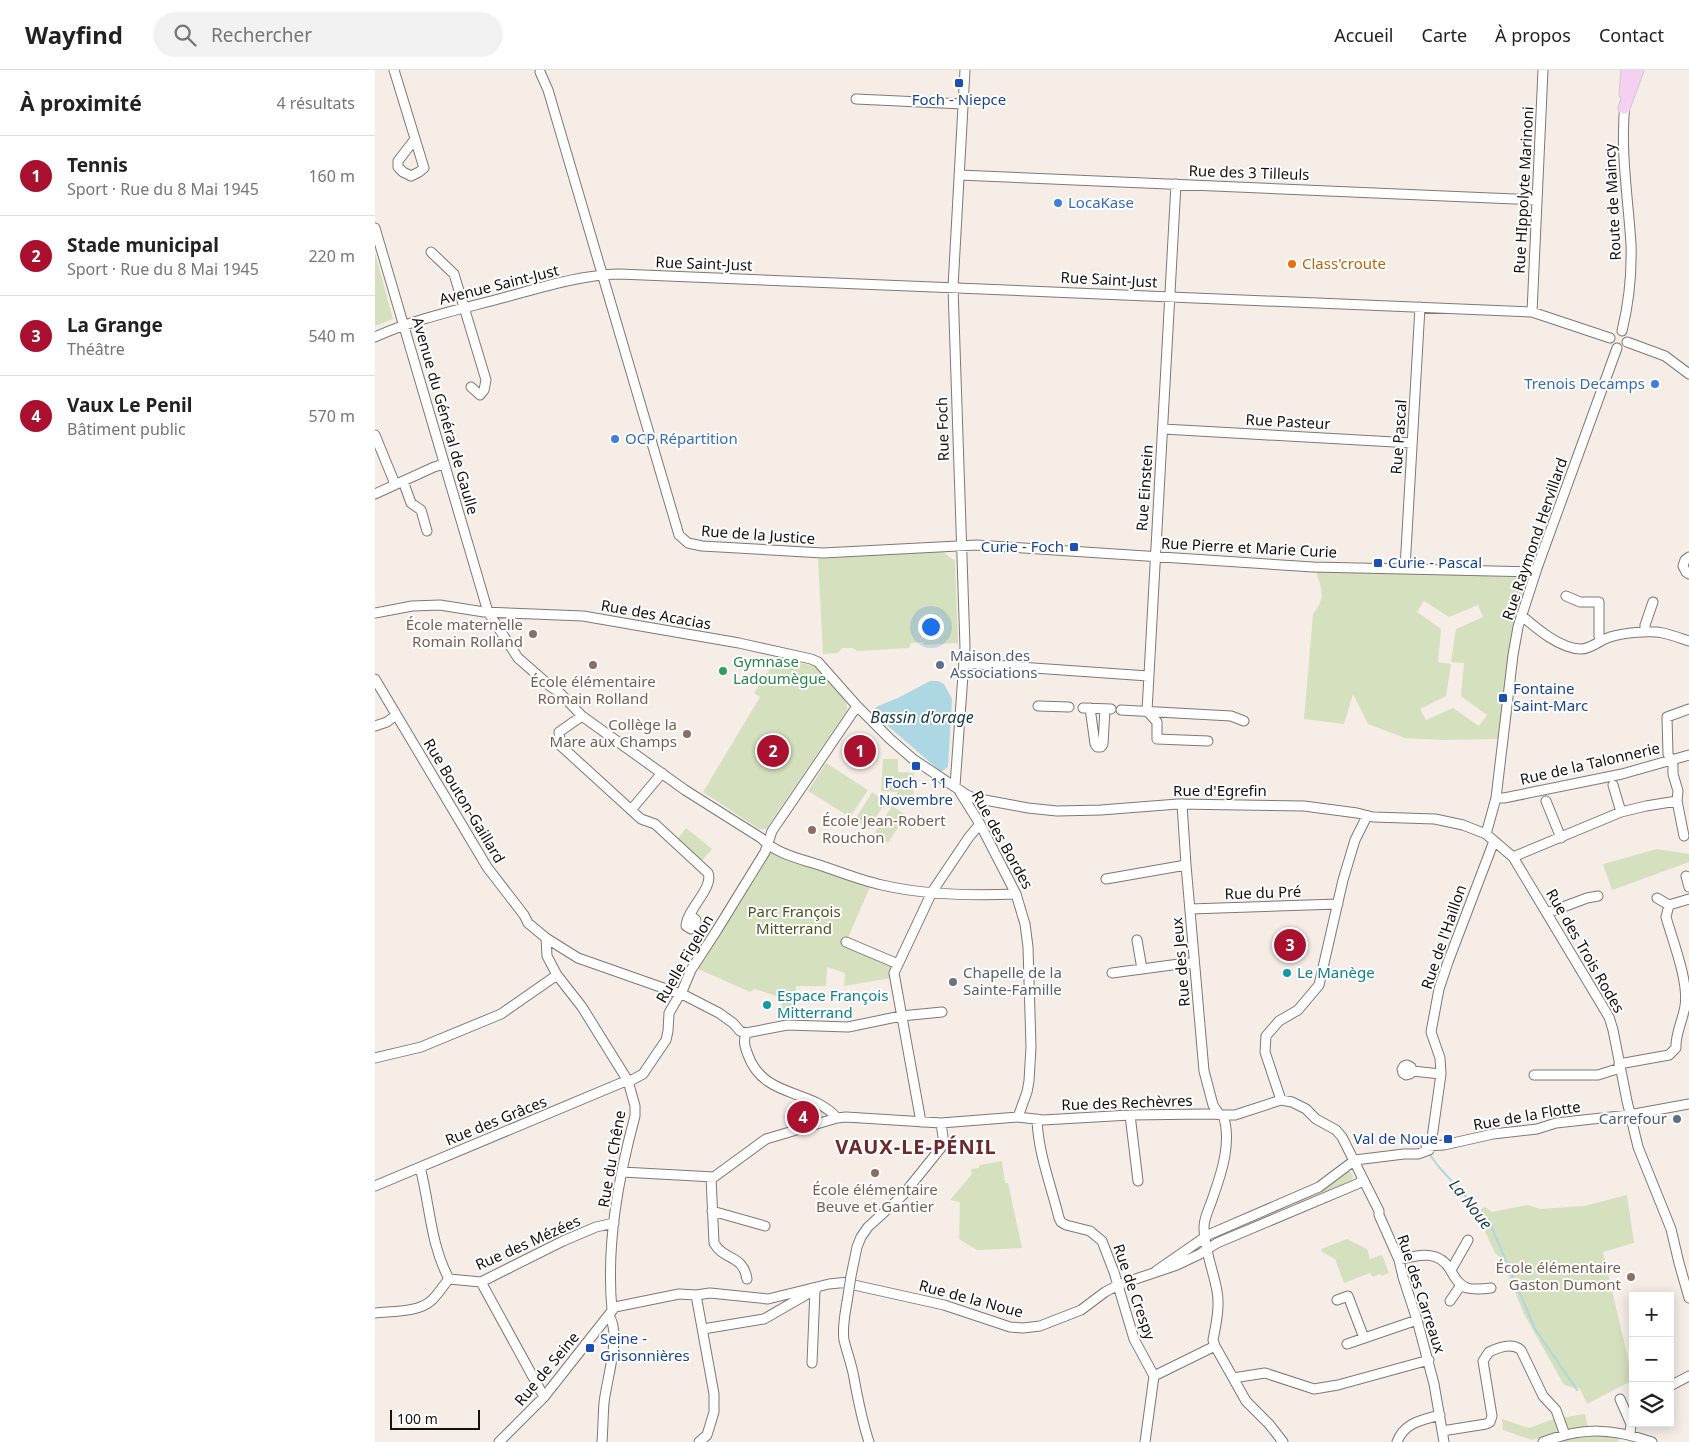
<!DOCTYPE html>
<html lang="fr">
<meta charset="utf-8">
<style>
:root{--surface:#fff;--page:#f2f2f2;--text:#222;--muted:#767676;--line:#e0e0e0;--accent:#a9112e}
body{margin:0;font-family:"Noto Sans",sans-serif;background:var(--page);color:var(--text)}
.controls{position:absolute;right:15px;bottom:15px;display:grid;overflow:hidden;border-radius:0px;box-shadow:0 2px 12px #0003}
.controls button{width:45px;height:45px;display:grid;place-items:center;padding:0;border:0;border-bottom:1px solid var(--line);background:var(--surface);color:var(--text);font:25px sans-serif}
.scale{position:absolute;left:15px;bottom:12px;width:90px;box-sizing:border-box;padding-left:5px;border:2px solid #14110f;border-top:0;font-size:14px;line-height:18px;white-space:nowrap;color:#14110f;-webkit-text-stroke:4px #fff;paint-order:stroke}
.you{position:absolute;left:555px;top:556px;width:18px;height:18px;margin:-12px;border:4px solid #fff;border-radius:50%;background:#1a73e8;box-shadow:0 0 0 8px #1a73e833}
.badge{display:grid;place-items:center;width:32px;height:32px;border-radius:50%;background:var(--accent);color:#fff;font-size:16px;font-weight:700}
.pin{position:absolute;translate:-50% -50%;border:2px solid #fff;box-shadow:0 1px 5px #0006}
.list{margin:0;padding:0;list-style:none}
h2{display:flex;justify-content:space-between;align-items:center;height:65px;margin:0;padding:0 20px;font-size:21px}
h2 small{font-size:16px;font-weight:400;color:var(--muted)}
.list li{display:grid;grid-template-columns:32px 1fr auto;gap:15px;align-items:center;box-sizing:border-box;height:80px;padding:0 20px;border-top:1px solid var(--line)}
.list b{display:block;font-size:19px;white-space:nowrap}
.list p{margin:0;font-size:16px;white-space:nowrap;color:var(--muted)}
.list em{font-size:16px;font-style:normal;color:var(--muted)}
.icon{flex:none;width:28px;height:28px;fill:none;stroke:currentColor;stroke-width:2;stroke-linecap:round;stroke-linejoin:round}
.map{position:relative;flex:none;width:1314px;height:1372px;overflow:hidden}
header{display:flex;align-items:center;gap:30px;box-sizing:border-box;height:70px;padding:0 25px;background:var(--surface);border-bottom:1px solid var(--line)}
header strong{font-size:24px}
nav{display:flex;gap:28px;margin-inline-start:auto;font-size:18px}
.search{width:350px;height:45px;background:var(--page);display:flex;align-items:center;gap:12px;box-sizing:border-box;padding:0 18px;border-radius:28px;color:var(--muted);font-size:19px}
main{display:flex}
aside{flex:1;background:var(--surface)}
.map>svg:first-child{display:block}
.green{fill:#d5e0be;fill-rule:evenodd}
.water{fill:#add7e3}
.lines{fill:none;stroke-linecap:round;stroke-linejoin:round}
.stream{stroke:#add7e3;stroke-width:2}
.minor-casing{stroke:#807873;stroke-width:11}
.major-casing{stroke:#cbcbca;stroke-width:13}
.minor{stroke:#fff;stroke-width:9}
.major{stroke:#f5d0f3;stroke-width:11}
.minor-bridge-casing{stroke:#807873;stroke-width:11;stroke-linecap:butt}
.minor-bridge{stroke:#fff;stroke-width:9}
.transit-dot{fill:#1a4fb4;stroke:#fff;stroke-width:2}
.shop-dot{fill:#3f7fe0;stroke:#fff;stroke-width:2}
.food-dot{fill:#e8710a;stroke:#fff;stroke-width:2}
.education-dot{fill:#8d6e63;stroke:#fff;stroke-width:2}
.service-dot{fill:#5c6f8a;stroke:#fff;stroke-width:2}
.leisure-dot{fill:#2e9e5b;stroke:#fff;stroke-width:2}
.culture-dot{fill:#0f9aa8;stroke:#fff;stroke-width:2}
.worship-dot{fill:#6b7280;stroke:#fff;stroke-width:2}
.labels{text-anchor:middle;stroke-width:4;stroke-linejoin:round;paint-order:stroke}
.transit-label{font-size:15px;fill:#164399;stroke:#fff;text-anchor:start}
.street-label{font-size:15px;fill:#14110f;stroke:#fff}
.shop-label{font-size:15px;fill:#366cbe;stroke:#fff;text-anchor:start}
.food-label{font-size:15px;fill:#c56008;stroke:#fff;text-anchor:start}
.education-label{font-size:15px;fill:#785e54;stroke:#fff;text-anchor:end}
.service-label{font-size:15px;fill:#4e5e75;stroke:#fff;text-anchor:start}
.leisure-label{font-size:15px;fill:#27864d;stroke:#fff;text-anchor:start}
.park-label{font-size:15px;fill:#495521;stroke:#fff}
.worship-label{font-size:15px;fill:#5b616d;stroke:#fff;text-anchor:start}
.culture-label{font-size:15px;fill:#0d838f;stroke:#fff;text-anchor:start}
.water-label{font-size:16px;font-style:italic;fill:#153b45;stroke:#fff}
.district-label{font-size:20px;font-weight:bold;letter-spacing:1px;fill:#6f292d;stroke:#fff}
</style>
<header>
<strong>Wayfind</strong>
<div class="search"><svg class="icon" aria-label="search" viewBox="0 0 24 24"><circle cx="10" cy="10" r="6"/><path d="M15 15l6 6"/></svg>Rechercher</div>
<nav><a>Accueil</a><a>Carte</a><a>À propos</a><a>Contact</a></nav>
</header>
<main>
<aside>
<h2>À proximité<small>4 résultats</small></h2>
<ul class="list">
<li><span class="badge">1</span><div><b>Tennis</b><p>Sport · Rue du 8 Mai 1945</p></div><em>160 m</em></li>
<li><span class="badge">2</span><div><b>Stade municipal</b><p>Sport · Rue du 8 Mai 1945</p></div><em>220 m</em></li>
<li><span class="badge">3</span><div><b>La Grange</b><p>Théâtre</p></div><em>540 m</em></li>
<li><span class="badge">4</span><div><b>Vaux Le Penil</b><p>Bâtiment public</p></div><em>570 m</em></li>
</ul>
</aside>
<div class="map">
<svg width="1314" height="1372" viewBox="0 0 1314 1372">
<rect width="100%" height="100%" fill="#f6ede7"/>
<path class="green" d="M0 183 18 249 0 256Z
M567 481 580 491 583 573 550 575 547 572 536 573 534 578 482 581 478 578H467L463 583 448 584 443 489Z
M1011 500 1154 508 1145 530 1124 669 1068 670 1030 668 993 654 978 624 969 654 929 649 938 544C951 528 947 520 941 501ZM1049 531 1074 547 1103 535 1108 547 1081 559 1076 592 1089 593 1086 625 1087 627 1112 645 1104 656 1078 638 1051 650 1045 639 1071 626 1076 594 1063 592 1066 560 1065 558 1042 542Z
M403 587 442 597 471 631 472 640 391 759H384L328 722 385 627 379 623Z
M508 689H523V702L539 703 538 736 522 735V722L506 721Z
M451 693 493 720 475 747 433 721Z
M497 722 511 731 494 759 480 750Z
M517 736 531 745 513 773 499 764Z
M311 758 337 779 326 792 301 771Z
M1282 779 1314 784V792L1237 820 1228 794Z
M395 781 495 817 471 872 518 896 516 908 469 916 470 903 452 897 451 916H421L420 947 406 946 407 928 380 919 375 922 323 899Z
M627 1091 630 1113H633L647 1178 602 1180 584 1169 585 1132 575 1130 597 1104 596 1099 604 1098 605 1095Z
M971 1101C980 1102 979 1108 975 1114L921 1135 922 1130Z
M1252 1125 1259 1173 1228 1182 1258 1310 1212 1334 1205 1319 1189 1315 1149 1244 1126 1188 1120 1183 1101 1142 1110 1137 1117 1142 1152 1135 1166 1139 1209 1136Z
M972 1169 992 1179 995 1189 1007 1185 1014 1203 1006 1206 1005 1204 998 1207 995 1203 969 1213 960 1189 947 1182 946 1179Z
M1210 1344 1213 1357 1194 1359 1157 1370 1128 1360 1127 1349 1154 1358 1179 1349Z
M1210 1364 1245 1366 1243 1372H1181L1188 1368Z"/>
<path class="water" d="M555 611H563L569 614 577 629 573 697 566 702 498 643 501 637 525 627Z"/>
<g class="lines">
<path class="stream" d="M1055 1085 1064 1097 1115 1153 1160 1259 1202 1320"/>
<defs>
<path id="minor" d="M19 0 49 98 44 102 36 106 28 102 23 97V91L40 69
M165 2 173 20 304 465 313 473 327 476 448 483 602 475 938 497 1161 502
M481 29 588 34
M584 105 1162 130
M801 114 772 641 782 652V669L833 671
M0 158 113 542 143 588 175 616 185 623 207 646 310 720 386 768C400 783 422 788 441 794 463 801 485 810 507 815 550 825 597 826 641 824
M56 182 79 204 111 310 109 320 105 325 96 317
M1157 242 1168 0
M1247 261C1254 232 1257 204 1256 174 1253 127 1245 80 1250 33
M0 267C42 248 87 239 131 227 168 217 205 205 244 204L1157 242 1235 268
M1252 272 1290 286 1314 304
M788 359 1037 373
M0 365 20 414
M28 411 36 433 46 440 52 461
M0 424 59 397 69 394
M1314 487 1310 490 1308 496 1311 502 1314 504
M1030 498 1045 237
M1191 526 1205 532H1224V566L1227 570
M0 543 37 536 65 535 109 542 208 546 364 573 436 589 443 592 482 636 515 669 538 689 592 725 599 728 653 738 682 741 726 740 803 734 929 736 982 743 998 747 1060 749 1088 755 1111 764 1138 787 1234 947 1238 960 1252 1031 1263 1077 1296 1159 1304 1193 1314 1228
M1146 545C1161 558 1185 579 1206 579 1216 579 1225 570 1235 567 1248 563 1275 560 1288 563 1297 565 1305 568 1314 571
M1270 562V555L1278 532
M589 593 773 606
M0 609 112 797 149 845 153 853 171 868 172 886 182 905 207 937 253 1011 260 1036V1046C243 1109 231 1175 237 1240
M663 636 694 637
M708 638 736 639
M715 638 720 674 722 677H726L728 674 730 639
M746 640 856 646 869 651
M207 646 184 662 186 676 266 749 280 754 333 803C339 818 312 839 311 856L316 859 321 855V850L315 845
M0 656 12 652 21 645
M1238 715 1246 742
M580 716 590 577 578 217 590 0
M585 722 605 754 641 824 650 854 653 877 656 977 654 1011 652 1022 643 1047
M1121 728H1129L1247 704 1314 685
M1171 731 1186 768
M1302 731 1309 766
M807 734 811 795 829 1001 838 1035 844 1044
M256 740 287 703
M1111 764 1121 728 1138 585 1143 557 1162 498 1242 278
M1138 787 1246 742 1271 736 1302 731 1303 721 1298 704V695L1293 684 1292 647 1314 639
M1311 806 1314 817
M731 809 811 795
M1282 828 1294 835 1314 829
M815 839 963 834
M1172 843 1212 828 1223 826
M171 868 203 888 311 926 344 943 358 953 365 961 371 963
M762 870 767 899 819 892
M471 872 523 894
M737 903 767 899
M371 963 412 955 473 957 526 946 567 942
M371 963C368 972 370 977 373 985 389 1029 436 1018 462 1048
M0 988 46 977 126 944 182 905
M1244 994 1294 985 1301 978C1300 964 1308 950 1310 936 1314 912 1298 872 1291 847L1294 835
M1037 1001 1036 997 1032 995 1029 996 1027 999 1028 1003 1031 1005 1035 1004 1037 1001 1066 1004
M1159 1005H1223L1245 998
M906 1030 890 982 891 966 904 951 923 940 944 915 968 810 980 770 992 746
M755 1045 763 1111
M848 1045C857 1071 847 1102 838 1127 835 1137 829 1147 829 1157 829 1179 838 1199 842 1221 845 1237 841 1254 838 1270L840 1276 871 1331 894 1354 908 1372
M662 1049C663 1083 676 1115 684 1148L686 1152 691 1155 715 1161 727 1171 739 1202 759 1269 779 1306 770 1372
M546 1052 519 903 557 822 594 767 605 754
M1051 1076 1069 1075 1118 1064 1162 1059 1181 1053 1254 1045 1314 1034
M45 1097C55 1135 55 1173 74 1209
M247 1102 339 1107 391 1069 462 1048 471 1047 566 1053 643 1047 668 1050 755 1045 832 1044 860 1045 906 1030 917 1032 931 1039 941 1049 961 1060 967 1067 1004 1141V1145L1024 1190 1028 1207 1042 1250 1059 1314 1069 1372
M336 1107 339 1173C349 1191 368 1184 372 1209
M0 1116 246 1013 257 1010 268 1004 291 970 293 961 294 943 308 919 316 900 342 860 390 782 397 761 482 636
M337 1141 390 1156
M1024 1190C1044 1184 1065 1180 1076 1201 1080 1208 1084 1215 1092 1218 1100 1220 1108 1219 1116 1218
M1076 1200 1093 1170
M781 1201 833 1165 944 1117 980 1090 1029 1084H1043L1054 1080 1056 1075 1066 1004 1065 988 1056 962 1064 919 1073 892 1119 771
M476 1206 482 1177 486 1167 493 1157 528 1125 569 1074 566 1053
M106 1212 169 1327
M470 1213 569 1235 635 1257 648 1258 665 1256 706 1240 730 1222 743 1215 802 1195 825 1184 842 1173 982 1114 988 1110
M321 1225 339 1324V1342L332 1365 324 1372
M962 1230 973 1226 989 1268
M1075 1231 1086 1215
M472 1232C470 1244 467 1258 469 1270 472 1283 477 1295 479 1308 483 1330 487 1351 494 1372
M0 1243C17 1241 43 1243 57 1230 63 1224 68 1216 74 1209L106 1212 188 1171 221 1157 239 1153
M328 1259 389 1249 441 1219
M972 1274 1042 1250
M437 1293 440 1220
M779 1306 840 1276
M858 1308 890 1303 939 1319 963 1315 1054 1290
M1295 1316 1314 1306
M1245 1329 1256 1354 1255 1364
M1067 1361 1111 1354 1115 1352 1117 1346 1108 1291 1114 1282C1124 1277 1137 1272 1146 1280L1168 1326 1181 1340 1190 1365
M124 1372 169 1327 240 1237 304 1224 321 1225 335 1223 393 1229 454 1214 474 1212
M227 1372C228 1359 228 1346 229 1333 231 1311 247 1264 234 1246
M1022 1372C1029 1353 1046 1350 1065 1345
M1168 1372C1208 1357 1237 1358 1277 1372"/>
<path id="major" d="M1250 24 1252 0
M1249 38 1263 0"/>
</defs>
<use href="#minor" class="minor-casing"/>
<use href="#major" class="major-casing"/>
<use href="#minor" class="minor"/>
<use href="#major" class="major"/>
<defs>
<path id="minor-bridge" d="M472 1232 476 1206"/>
</defs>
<use href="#minor-bridge" class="minor-bridge-casing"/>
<use href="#minor-bridge" class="minor-bridge"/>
</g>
<g class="transit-dot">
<rect x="579" y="8" width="10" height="10" rx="2.5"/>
<rect x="694" y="472" width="10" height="10" rx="2.5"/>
<rect x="998" y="488" width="10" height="10" rx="2.5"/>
<rect x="1123" y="623" width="10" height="10" rx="2.5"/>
<rect x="536" y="691" width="10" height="10" rx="2.5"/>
<rect x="1068" y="1064" width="10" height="10" rx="2.5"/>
<rect x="210" y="1273" width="10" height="10" rx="2.5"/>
</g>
<g class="shop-dot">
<circle cx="683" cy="133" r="5"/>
<circle cx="1280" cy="314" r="5"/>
<circle cx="240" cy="369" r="5"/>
</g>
<circle class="food-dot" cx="917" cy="194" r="5"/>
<g class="education-dot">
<circle cx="158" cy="564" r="5"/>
<circle cx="218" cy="595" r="5"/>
<circle cx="312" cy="664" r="5"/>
<circle cx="437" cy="760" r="5"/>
<circle cx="500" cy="1103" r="5"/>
<circle cx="1256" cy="1207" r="5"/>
</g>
<g class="service-dot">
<circle cx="565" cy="595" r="5"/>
<circle cx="1302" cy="1049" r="5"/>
</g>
<circle class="leisure-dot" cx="348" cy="601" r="5"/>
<g class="culture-dot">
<circle cx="912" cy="903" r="5"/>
<circle cx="392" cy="935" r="5"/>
</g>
<circle class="worship-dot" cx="578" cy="912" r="5"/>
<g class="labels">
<g class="transit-label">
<text x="584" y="35" text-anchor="middle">Foch - Niepce</text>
<text x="689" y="482" text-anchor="end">Curie - Foch</text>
<text x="1013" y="498">Curie - Pascal</text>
<text x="1138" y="624">Fontaine<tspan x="1138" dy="17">Saint-Marc</tspan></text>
<text x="541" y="718" text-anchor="middle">Foch - 11<tspan x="541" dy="17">Novembre</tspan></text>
<text x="1063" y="1074" text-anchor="end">Val de Noue</text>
<text x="225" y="1274">Seine -<tspan x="225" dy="17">Grisonnières</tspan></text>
</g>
<g class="street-label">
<text transform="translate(874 103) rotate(2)" y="5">Rue des 3 Tilleuls</text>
<text transform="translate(1149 120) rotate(-87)" y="5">Rue HIppolyte Marinoni</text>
<text transform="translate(1238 132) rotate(-93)" y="5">Route de Maincy</text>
<text transform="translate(329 194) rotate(2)" y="5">Rue Saint-Just</text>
<text transform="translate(734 210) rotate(3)" y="5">Rue Saint-Just</text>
<text transform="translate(124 215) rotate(-14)" y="5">Avenue Saint-Just</text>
<text transform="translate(70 346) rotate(74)" y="5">Avenue du Général de Gaulle</text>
<text transform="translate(913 352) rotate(3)" y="5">Rue Pasteur</text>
<text transform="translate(568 359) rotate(-92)" y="5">Rue Foch</text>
<text transform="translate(1024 367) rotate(-86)" y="5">Rue Pascal</text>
<text transform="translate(770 418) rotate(-86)" y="5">Rue Einstein</text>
<text transform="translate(383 465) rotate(4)" y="5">Rue de la Justice</text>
<text transform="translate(1160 469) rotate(-71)" y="5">Rue Raymond Hervillard</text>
<text transform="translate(874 478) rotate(3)" y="5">Rue Pierre et Marie Curie</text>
<text transform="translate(281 545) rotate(10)" y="5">Rue des Acacias</text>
<text transform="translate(1215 694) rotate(-13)" y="5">Rue de la Talonnerie</text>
<text x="845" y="726">Rue d'Egrefin</text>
<text transform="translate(89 731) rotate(59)" y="5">Rue Bouton-Gaillard</text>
<text transform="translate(627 770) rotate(61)" y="5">Rue des Bordes</text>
<text transform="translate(888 823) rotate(-2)" y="5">Rue du Pré</text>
<text transform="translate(1069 867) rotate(-71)" y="5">Rue de l'Haillon</text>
<text transform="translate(1210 881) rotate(60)" y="5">Rue des Trois Rodes</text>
<text transform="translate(310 889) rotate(-60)" y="5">Ruelle Figelon</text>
<text transform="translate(806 892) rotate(-95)" y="5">Rue des Jeux</text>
<text transform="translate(752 1033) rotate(-2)" y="5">Rue des Rechèvres</text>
<text transform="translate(1152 1046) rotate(-10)" y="5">Rue de la Flotte</text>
<text transform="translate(121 1051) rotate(-22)" y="5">Rue des Grâces</text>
<text transform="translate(237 1089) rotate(-80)" y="5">Rue du Chêne</text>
<text transform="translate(153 1173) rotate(-24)" y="5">Rue des Mézées</text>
<text transform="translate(759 1222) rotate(71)" y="5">Rue de Crespy</text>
<text transform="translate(1046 1224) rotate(72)" y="5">Rue des Carreaux</text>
<text transform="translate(596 1229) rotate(15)" y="5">Rue de la Noue</text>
<text transform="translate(172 1299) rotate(-50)" y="5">Rue de Seine</text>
</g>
<g class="shop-label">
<text x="693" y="138">LocaKase</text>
<text x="1270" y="319" text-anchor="end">Trenois Decamps</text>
<text x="250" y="374">OCP Répartition</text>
</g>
<g class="food-label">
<text x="927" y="199">Class'croute</text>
</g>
<g class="education-label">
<text x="148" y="560">École maternelle<tspan x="148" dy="17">Romain Rolland</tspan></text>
<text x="218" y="617" text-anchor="middle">École élémentaire<tspan x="218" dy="17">Romain Rolland</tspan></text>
<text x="302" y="660">Collège la<tspan x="302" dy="17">Mare aux Champs</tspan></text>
<text x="447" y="756" text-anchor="start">École Jean-Robert<tspan x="447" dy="17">Rouchon</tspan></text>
<text x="500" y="1125" text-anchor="middle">École élémentaire<tspan x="500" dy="17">Beuve et Gantier</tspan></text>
<text x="1246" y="1203">École élémentaire<tspan x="1246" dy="17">Gaston Dumont</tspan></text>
</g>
<g class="service-label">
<text x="575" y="591">Maison des<tspan x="575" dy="17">Associations</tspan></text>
<text x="1292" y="1054" text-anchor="end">Carrefour</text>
</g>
<g class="leisure-label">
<text x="358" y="597">Gymnase<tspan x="358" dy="17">Ladoumègue</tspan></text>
</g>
<g class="park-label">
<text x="419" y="847">Parc François<tspan x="419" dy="17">Mitterrand</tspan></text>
</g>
<g class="worship-label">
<text x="588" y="908">Chapelle de la<tspan x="588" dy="17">Sainte-Famille</tspan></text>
</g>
<g class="culture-label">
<text x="922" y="908">Le Manège</text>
<text x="402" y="931">Espace François<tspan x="402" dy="17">Mitterrand</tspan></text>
</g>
<g class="water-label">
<text x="547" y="653">Bassin d'orage</text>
<text transform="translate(1096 1134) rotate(52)" y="6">La Noue</text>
</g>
<g class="district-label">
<text x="541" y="1084">VAUX-LE-PÉNIL</text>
</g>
</g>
</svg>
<div class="controls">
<button>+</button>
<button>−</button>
<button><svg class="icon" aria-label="layers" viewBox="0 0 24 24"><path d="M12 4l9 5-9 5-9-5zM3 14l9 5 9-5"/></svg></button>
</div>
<div class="scale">100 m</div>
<div class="you"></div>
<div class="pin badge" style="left:485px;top:681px">1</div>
<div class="pin badge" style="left:398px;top:681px">2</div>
<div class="pin badge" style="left:915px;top:875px">3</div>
<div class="pin badge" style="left:428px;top:1047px">4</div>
</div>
</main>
